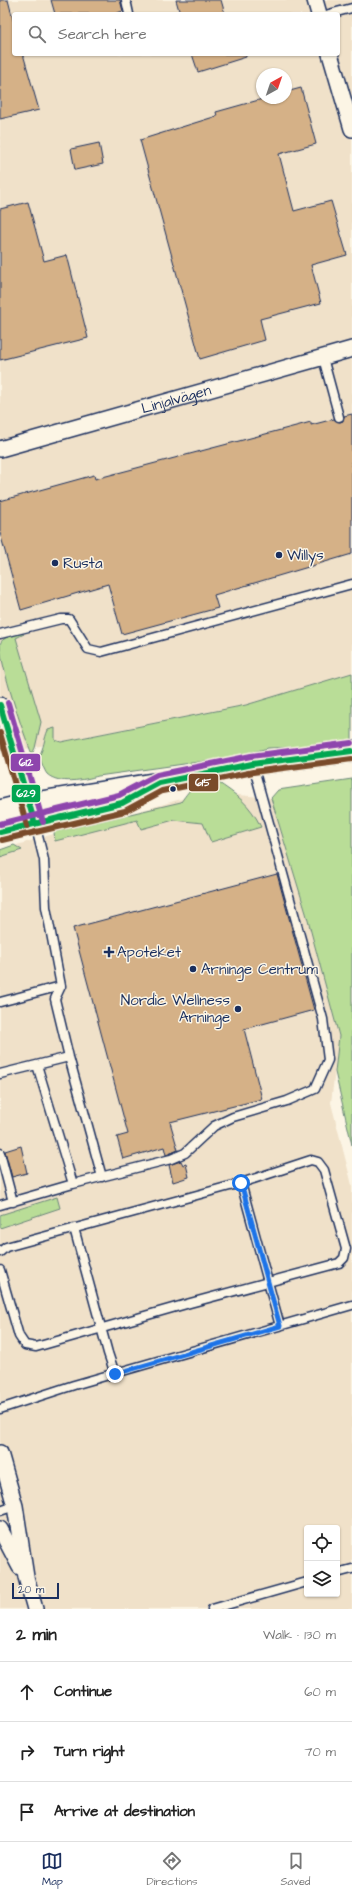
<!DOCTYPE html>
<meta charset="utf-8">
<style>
:root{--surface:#fff;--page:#f6f6f6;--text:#222;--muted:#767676;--line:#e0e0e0;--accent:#1b2f5e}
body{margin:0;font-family:"Architects Daughter",sans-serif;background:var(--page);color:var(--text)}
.controls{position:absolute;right:12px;bottom:12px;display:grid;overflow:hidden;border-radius:4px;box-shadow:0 1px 3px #0004}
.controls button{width:36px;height:36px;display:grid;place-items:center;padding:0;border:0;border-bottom:1px solid var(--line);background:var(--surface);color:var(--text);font:20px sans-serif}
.compass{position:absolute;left:256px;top:68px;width:36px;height:36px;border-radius:50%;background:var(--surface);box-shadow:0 1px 3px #0004;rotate:40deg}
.scale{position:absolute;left:12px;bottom:10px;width:47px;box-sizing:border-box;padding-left:4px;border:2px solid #1b2f5e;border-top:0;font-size:11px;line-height:14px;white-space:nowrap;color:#1b2f5e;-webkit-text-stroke:3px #fcf5e5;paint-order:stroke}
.stop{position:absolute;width:12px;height:12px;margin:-9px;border:3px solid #1a73e8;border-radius:50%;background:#fff}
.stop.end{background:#1a73e8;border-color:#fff;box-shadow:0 1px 4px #0008}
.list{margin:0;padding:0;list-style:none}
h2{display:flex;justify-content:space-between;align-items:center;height:52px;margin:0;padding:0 16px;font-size:17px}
h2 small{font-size:13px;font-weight:400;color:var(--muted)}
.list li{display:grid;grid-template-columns:26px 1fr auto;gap:12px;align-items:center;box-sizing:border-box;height:60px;padding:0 16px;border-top:1px solid var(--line)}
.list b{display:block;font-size:15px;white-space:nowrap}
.list em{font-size:13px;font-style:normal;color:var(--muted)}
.icon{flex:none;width:22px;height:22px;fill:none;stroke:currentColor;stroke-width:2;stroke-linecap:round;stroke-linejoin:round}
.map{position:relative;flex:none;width:352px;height:1609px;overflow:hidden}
.search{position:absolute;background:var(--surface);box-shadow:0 1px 3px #0004;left:12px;right:12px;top:12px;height:44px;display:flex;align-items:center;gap:10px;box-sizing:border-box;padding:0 14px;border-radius:4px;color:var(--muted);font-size:15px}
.sheet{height:232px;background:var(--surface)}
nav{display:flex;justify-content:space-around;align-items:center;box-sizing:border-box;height:56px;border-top:1px solid var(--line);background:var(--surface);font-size:11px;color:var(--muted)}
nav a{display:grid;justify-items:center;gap:2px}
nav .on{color:var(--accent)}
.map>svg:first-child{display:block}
.built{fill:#f0e1c9;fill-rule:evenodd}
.green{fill:#b9dd97;stroke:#6a867a}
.building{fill:#d5b187;stroke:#1b2f5e}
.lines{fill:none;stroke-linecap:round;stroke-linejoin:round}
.lane-casing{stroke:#1b2f5e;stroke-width:11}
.street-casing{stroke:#1b2f5e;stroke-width:18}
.secondary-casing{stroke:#1b2f5e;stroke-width:24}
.lane{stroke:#fcf5e5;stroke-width:8}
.street{stroke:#fcf5e5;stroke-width:15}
.secondary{stroke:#fcf5e5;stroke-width:21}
.bus-1-casing{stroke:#fcf5e5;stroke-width:9}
.bus-2-casing{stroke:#fcf5e5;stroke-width:9}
.bus-3-casing{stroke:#fcf5e5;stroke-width:9}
.bus-1{stroke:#00a651;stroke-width:6}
.bus-2{stroke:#7a4b2a;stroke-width:6}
.bus-3{stroke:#8e44ad;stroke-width:6}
.route{stroke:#1a73e8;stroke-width:5}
.poi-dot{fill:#1b2f5e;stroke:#fcf5e5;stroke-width:1.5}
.labels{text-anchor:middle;stroke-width:3;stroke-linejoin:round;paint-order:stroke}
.street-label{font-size:15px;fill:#1b2f5e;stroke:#fcf5e5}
.poi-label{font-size:15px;fill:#1b2f5e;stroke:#fcf5e5;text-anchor:start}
.line-badge{stroke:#fcf5e5;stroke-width:1.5}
.badge-label{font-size:11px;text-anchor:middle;font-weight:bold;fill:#fff}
</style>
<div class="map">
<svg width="352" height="1609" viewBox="0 0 352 1609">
<rect width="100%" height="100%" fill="#fcf5e5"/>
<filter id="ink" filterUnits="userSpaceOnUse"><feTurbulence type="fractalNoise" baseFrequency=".025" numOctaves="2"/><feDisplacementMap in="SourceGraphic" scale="8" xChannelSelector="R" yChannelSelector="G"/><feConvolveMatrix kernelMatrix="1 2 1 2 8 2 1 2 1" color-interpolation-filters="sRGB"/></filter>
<g filter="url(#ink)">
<path class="built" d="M0 0H352V674L246 705 0 754ZM14 14H338V54H14ZM262 74H286V98H262Z
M205 792 271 798 306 913 339 1036 331 1103 352 1185V1609H0V850L97 821 147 809ZM307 1528H337V1594H307Z"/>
<path class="green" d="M21 633 24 634 16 638 41 722 35 748 32 754C23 733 0 665 0 644 2 637 14 635 21 633Z
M352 673V739L325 746 268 748 234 757 98 776C84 780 59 785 47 774 44 770 41 761 39 756 44 748 44 739 48 730L55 728V740L61 742 246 705Z
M352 779V1145L335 1072 339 1036 306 913 271 798 278 790Z
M216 781C237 795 250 804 261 827L211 842 203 823 174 820 141 829 137 820 55 841 54 832 181 802C192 786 196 782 216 781Z
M14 845 22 850 0 857V850Z
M57 1197 60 1208 0 1228V1215Z"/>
<path class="building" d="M0 0H8L14 23V54H23L39 110 0 119Z
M51 0H120L123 11 114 14H55Z
M176 0H221L225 14H180Z
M192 54H246V57L198 72Z
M301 88 316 144 279 154 294 211 331 201 347 255 311 265 321 303 260 319 265 340 200 359 140 140 217 116 216 112 266 98H286V92Z
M99 143 103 164 75 170 71 149Z
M28 202 44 261 67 255 88 338 0 360V209Z
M352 414V554L214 595 218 608 122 634 108 584 21 610 0 533V501L94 475 95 479 311 422V425L334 419 340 422 343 421 344 416Z
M277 874 314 1010 244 1029 262 1099 170 1122 178 1150 166 1155 164 1147 123 1159 117 1137 128 1134 73 928Z
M21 1146 27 1173 12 1177 5 1151Z
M181 1161 183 1165 186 1164 189 1177 173 1182 169 1165Z"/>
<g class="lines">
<defs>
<path id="lane" d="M126 0 129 14
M329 14 352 8
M323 358 339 417
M0 634 61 619H69L88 649 101 652 352 584
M35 824 44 860 46 907 61 986 55 999 69 1057 102 1177
M0 1002 61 986
M37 1065 73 1184 171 1159 185 1153 214 1126 233 1117 287 1101 315 1089 328 1060 323 1019 253 765
M0 1074 69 1057
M0 1153 13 1202
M241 1183 280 1326
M0 1205 73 1184
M74 1228 108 1353 115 1374
M0 1252 6 1247 241 1183 311 1160 318 1162 324 1170 346 1249 344 1258 339 1263 190 1303 36 1347 25 1345 19 1336 0 1270
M0 1409 74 1385 352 1305
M0 1511 15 1506
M337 1573 352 1569
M212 1609 307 1582"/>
<g id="street">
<path d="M315 0 319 14"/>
<path d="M330 54 352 129"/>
<path id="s1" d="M0 449 352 349"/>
<path d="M0 705 31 813"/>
<path d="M0 1453 15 1506 26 1577 35 1609"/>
<path d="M0 1529 20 1567"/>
</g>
<path id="secondary" d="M0 811 28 804 159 783 252 764 352 751
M0 832 122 803 136 796"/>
</defs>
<use href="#lane" class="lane-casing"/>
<use href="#street" class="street-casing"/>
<use href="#secondary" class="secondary-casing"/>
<use href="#lane" class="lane"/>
<use href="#street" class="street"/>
<use href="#secondary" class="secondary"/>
<defs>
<path id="bus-1" d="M0 705 35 824
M0 832 122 803 159 783 252 764 352 751"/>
<path id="bus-2" d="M0 733 27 826
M2 840 125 811 162 791 253 772 352 759"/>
<path id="bus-3" d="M8 703 43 822
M0 824 119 795 157 775 251 756 351 743"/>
</defs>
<use href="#bus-1" class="bus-1-casing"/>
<use href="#bus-2" class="bus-2-casing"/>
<use href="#bus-3" class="bus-3-casing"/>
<use href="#bus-1" class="bus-1"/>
<use href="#bus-2" class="bus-2"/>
<use href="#bus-3" class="bus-3"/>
</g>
</g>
<g class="lines" filter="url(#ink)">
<path class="route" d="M115 1374 280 1326 241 1183"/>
</g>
<g class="poi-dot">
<circle cx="279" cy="555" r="4"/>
<circle cx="55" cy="563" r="4"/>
<circle cx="173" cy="789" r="3.5"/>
<path d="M107 946h4v4h4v4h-4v4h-4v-4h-4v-4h4z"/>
<circle cx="193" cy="969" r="4"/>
<circle cx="238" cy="1009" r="4"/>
</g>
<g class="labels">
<g class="street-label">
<text dy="5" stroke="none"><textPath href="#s1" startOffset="183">Linjalvägen</textPath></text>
</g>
<g class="poi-label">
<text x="287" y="560">Willys</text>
<text x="63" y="568">Rusta</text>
<text x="117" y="957">Apoteket</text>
<text x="201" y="974">Arninge Centrum</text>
<text x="230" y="1005" text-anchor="end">Nordic Wellness<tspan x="230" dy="17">Arninge</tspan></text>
</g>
</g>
<g class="line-badge">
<rect x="10" y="753" width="31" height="19" rx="4" fill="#8e44ad"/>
<rect x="188" y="773" width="31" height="19" rx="4" fill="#7a4b2a"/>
<rect x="11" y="784" width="30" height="19" rx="4" fill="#00a651"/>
</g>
<g class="badge-label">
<text x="26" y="766">612</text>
<text x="203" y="786">615</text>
<text x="26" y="797">629</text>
</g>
</svg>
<div class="controls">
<button><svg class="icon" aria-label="locate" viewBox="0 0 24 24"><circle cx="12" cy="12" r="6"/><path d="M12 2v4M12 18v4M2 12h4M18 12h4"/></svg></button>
<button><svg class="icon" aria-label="layers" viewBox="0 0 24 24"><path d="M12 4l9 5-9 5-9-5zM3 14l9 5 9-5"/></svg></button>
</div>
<svg class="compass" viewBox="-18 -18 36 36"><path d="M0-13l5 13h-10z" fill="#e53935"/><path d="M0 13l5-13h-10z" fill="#767676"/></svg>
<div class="scale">20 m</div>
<div class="stop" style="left:241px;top:1183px"></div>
<div class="stop end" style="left:115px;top:1374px"></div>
<div class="search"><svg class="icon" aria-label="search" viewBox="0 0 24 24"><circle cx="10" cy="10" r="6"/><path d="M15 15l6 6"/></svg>Search here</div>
</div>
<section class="sheet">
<h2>2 min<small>Walk · 130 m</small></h2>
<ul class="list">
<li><svg class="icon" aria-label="ahead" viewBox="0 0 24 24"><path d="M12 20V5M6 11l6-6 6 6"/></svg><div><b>Continue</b></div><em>60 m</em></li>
<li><svg class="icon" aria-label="right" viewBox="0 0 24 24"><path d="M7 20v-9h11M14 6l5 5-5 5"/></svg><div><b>Turn right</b></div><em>70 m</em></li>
<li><svg class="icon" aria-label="arrive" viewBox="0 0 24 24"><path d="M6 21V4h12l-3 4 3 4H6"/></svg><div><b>Arrive at destination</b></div></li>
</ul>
</section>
<nav>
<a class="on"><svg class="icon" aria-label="map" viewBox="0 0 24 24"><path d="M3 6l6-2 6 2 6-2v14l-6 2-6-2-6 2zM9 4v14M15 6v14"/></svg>Map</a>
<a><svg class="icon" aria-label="directions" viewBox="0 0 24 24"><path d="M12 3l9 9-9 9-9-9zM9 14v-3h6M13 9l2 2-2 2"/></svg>Directions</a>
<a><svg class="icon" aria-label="saved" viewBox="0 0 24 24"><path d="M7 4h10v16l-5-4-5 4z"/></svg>Saved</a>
</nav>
